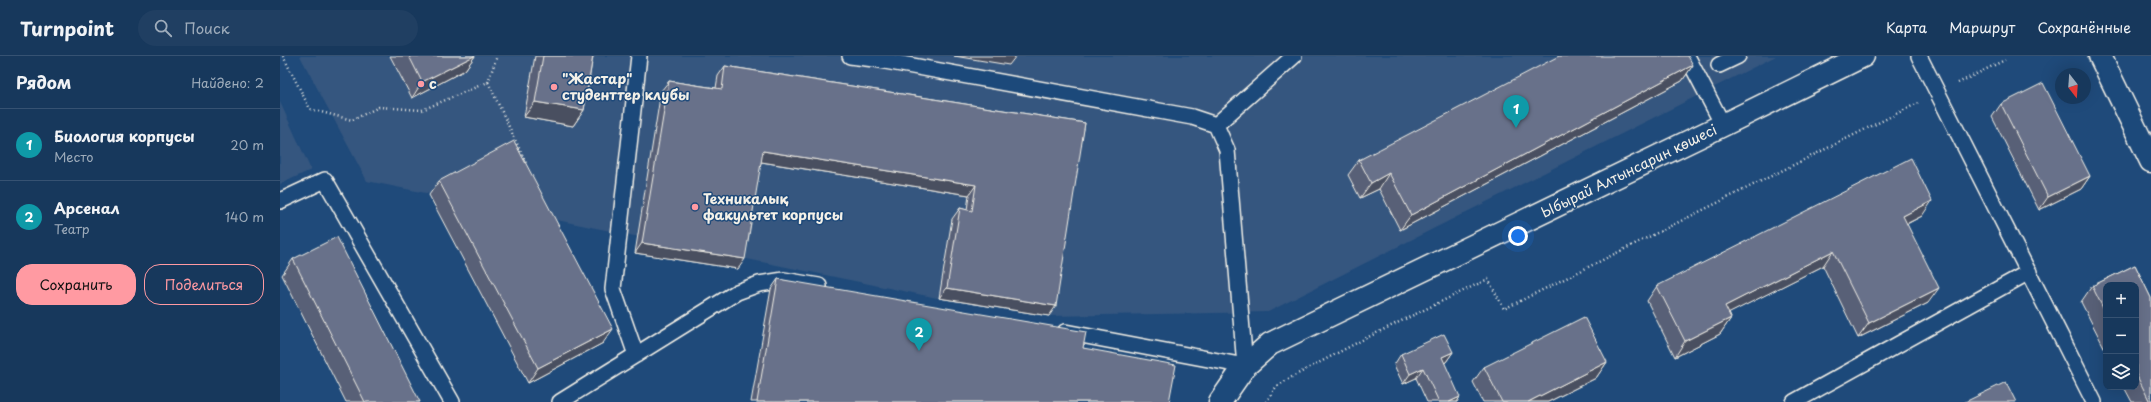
<!DOCTYPE html>
<html lang="ru">
<meta charset="utf-8">
<style>
:root{--surface:#17385c;--page:#203f62;--text:#f1f3f6;--muted:#9eacbb;--line:#365272;--accent:#ff9aa2}
body{margin:0;font-family:"Playpen Sans",sans-serif;background:var(--page);color:var(--text)}
.controls{position:absolute;right:12px;bottom:12px;display:grid;overflow:hidden;border-radius:8px;box-shadow:0 4px 16px #0002}
.controls button{width:36px;height:36px;display:grid;place-items:center;padding:0;border:0;border-bottom:1px solid var(--line);background:var(--surface);color:var(--text);font:20px sans-serif}
.compass{position:absolute;left:1775px;top:12px;width:36px;height:36px;border-radius:50%;background:var(--surface);box-shadow:0 4px 16px #0002;rotate:163deg}
.you{position:absolute;left:1238px;top:180px;width:14px;height:14px;margin:-10px;border:3px solid #fff;border-radius:50%;background:#1a73e8;box-shadow:0 0 0 6px #1a73e833}
.badge{display:grid;place-items:center;width:26px;height:26px;border-radius:50%;background:var(--accent);color:#fff;font-size:13px;font-weight:700}
.pin{position:absolute;translate:-50% -33px;filter:drop-shadow(0 1px 2px #0008)}
.pin::after{content:'';position:absolute;top:21px;width:14px;height:12px;background:inherit;clip-path:polygon(0 0,100% 0,50% 100%)}
.list{margin:0;padding:0;list-style:none}
h2{display:flex;justify-content:space-between;align-items:center;height:52px;margin:0;padding:0 16px;font-size:17px}
h2 small{font-size:13px;font-weight:400;color:var(--muted)}
.list li{display:grid;grid-template-columns:26px 1fr auto;gap:12px;align-items:center;box-sizing:border-box;height:72px;padding:0 16px;border-top:1px solid var(--line)}
.list b{display:block;font-size:15px;white-space:nowrap}
.list p{margin:0;font-size:13px;white-space:nowrap;color:var(--muted)}
.list em{font-size:13px;font-style:normal;color:var(--muted)}
.actions{display:flex;gap:8px;padding:12px 16px}
.actions a{flex:1;padding:9px 0;border:1px solid var(--accent);border-radius:16px;text-align:center;font-size:14px;color:var(--accent)}
.actions .main{background:var(--accent);color:#111}
.icon{flex:none;width:22px;height:22px;fill:none;stroke:currentColor;stroke-width:2;stroke-linecap:round;stroke-linejoin:round}
.map{position:relative;flex:none;width:1871px;height:346px;overflow:hidden}
header{display:flex;align-items:center;gap:24px;box-sizing:border-box;height:56px;padding:0 20px;background:var(--surface);border-bottom:1px solid var(--line)}
header strong{font-size:19px}
nav{display:flex;gap:22px;margin-inline-start:auto;font-size:14px}
.search{width:280px;height:36px;background:var(--page);display:flex;align-items:center;gap:10px;box-sizing:border-box;padding:0 14px;border-radius:22px;color:var(--muted);font-size:15px}
main{display:flex}
aside{flex:1;background:var(--surface)}
.map>svg:first-child{display:block}
.built{fill:#35567f}
.lines{fill:none;stroke-linecap:round;stroke-linejoin:round}
.lane-casing{stroke:#f4f1e8;stroke-width:18}
.secondary-casing{stroke:#f4f1e8;stroke-width:25}
.path{stroke:#f4f1e8;stroke-width:2.5;stroke-dasharray:1 3;stroke-linecap:butt}
.lane{stroke:#1f4a7a;stroke-width:15}
.secondary{stroke:#1f4a7a;stroke-width:22}
.wall{fill:#596177;stroke:#f4f1e8}
.shaded-wall{fill:#494f61;stroke:#f4f1e8}
.building{fill:#68718a;stroke:#f4f1e8}
.poi-dot{fill:#ff9aa2;stroke:#1f4a7a;stroke-width:1.5}
.labels{text-anchor:middle;stroke-width:3;stroke-linejoin:round;paint-order:stroke}
.poi-label{font-size:14px;font-weight:bold;fill:#f4f1e8;stroke:#1f4a7a;text-anchor:start}
.street-label{font-size:14px;fill:#f4f1e8;stroke:#1f4a7a}
</style>
<header>
<strong>Turnpoint</strong>
<div class="search"><svg class="icon" aria-label="search" viewBox="0 0 24 24"><circle cx="10" cy="10" r="6"/><path d="M15 15l6 6"/></svg>Поиск</div>
<nav><a>Карта</a><a>Маршрут</a><a>Сохранённые</a></nav>
</header>
<main>
<aside>
<h2>Рядом<small>Найдено: 2</small></h2>
<ul class="list">
<li><span class="badge" style="background:#0f9aa8">1</span><div><b>Биология корпусы</b><p>Место</p></div><em>20 m</em></li>
<li><span class="badge" style="background:#0f9aa8">2</span><div><b>Арсенал</b><p>Театр</p></div><em>140 m</em></li>
</ul>
<div class="actions"><a class="main">Сохранить</a><a>Поделиться</a></div>
</aside>
<div class="map">
<svg width="1871" height="346" viewBox="0 0 1871 346">
<rect width="100%" height="100%" fill="#1f4a7a"/>
<filter id="ink" filterUnits="userSpaceOnUse"><feTurbulence type="fractalNoise" baseFrequency=".025" numOctaves="2"/><feDisplacementMap in="SourceGraphic" scale="8" xChannelSelector="R" yChannelSelector="G"/><feConvolveMatrix kernelMatrix="1 2 1 2 8 2 1 2 1" color-interpolation-filters="sRGB"/></filter>
<g filter="url(#ink)">
<path class="built" d="M20 0H1496L988 256 769 260 672 245 87 125Z
M0 46 31 114 0 128Z"/>
<g class="lines">
<defs>
<path id="lane" d="M570 0 594 3 912 61 936 69 947 94 965 310 785 276
M1407 0 1443 69
M1639 0 1814 346
M1439 9 1458 0
M936 69 1014 0
M0 145 45 124 172 346
M356 299 333 233 359 0
M280 346 457 236 479 228 504 224 539 230
M1514 346 1749 216"/>
<path id="secondary" d="M1820 0 1871 105
M940 346 965 310 990 288 1443 69 1583 0"/>
</defs>
<use href="#lane" class="lane-casing"/>
<use href="#secondary" class="secondary-casing"/>
<path class="path" d="M3 0 30 53 72 64 99 51 142 54 208 26 246 107
M208 26 217 0
M1678 27 1725 4
M986 346 996 331 1010 322 1086 282 1208 223 1224 253 1638 47"/>
<use href="#lane" class="lane"/>
<use href="#secondary" class="secondary"/>
</g>
<path class="wall" d="M110 0H195L185 14 132 42Z
M255 0H313L304 54 293 70 244 61Z
M1413 9 1402 25 1120 174 1099 133 1080 142 1068 119 1079 104Z
M445 10 805 67 769 260 659 242 672 163 680 152 687 154 689 139 481 106 458 213 355 197 381 35 389 25 436 32 438 20Z
M1721 48 1810 120 1801 133 1759 154 1712 61Z
M159 125 323 287 248 327 149 139Z
M1642 160 1627 168 1648 247 1578 282 1543 210 1449 257 1451 262 1440 278 1395 301 1367 245 1377 230Z
M13 203 140 346H66L2 219Z
M1855 209 1871 242V346H1852L1844 331H1856V229H1826V295L1801 246 1812 230Z
M498 223 803 292 889 346H471L491 233Z
M1173 296 1166 306 1164 307 1177 346H1147L1136 322 1123 328 1114 309 1121 298Z
M1327 306 1316 322 1268 346H1203L1193 326 1204 311Z"/>
<path class="shaded-wall" d="M194 0H195L185 14 132 42 142 26Z
M674 0H736L729 9Z
M1413 9 1402 25 1120 174 1131 159Z
M255 46 304 54 293 70 244 61Z
M483 95 696 129 689 139 475 105Z
M1109 117 1099 133 1080 142 1091 127Z
M1810 120 1801 133 1759 154 1768 141Z
M1652 145 1642 160 1612 175 1623 160Z
M362 187 465 203 458 213 355 197Z
M1553 195 1543 210 1434 265 1445 250Z
M667 232 776 250 769 260 659 242Z
M1659 232 1648 247 1578 282 1589 267Z
M1451 262 1440 278 1395 301 1405 285Z
M333 273 323 287 248 327 258 312Z
M1173 296 1166 306 1154 311 1162 301Z
M1327 306 1316 322 1268 346H1248Z
M1143 312 1136 322 1123 328 1130 318Z
M1180 341 1177 346H1169Z"/>
<path class="building" d="M129 0H194L142 26Z
M263 0H313L304 54 255 46Z
M1279 0H1408L1413 9 1131 159 1109 117 1091 127 1079 104Z
M445 10 805 67 776 250 667 232 680 152 692 155 696 129 483 95 465 203 362 187 389 25 442 33Z
M1763 27 1810 120 1768 141 1721 48Z
M234 85 333 273 258 312 159 125Z
M1631 102 1652 145 1623 160 1659 232 1589 267 1553 195 1445 250 1451 262 1405 285 1377 230Z
M57 181 140 346H85L13 203Z
M1855 209 1871 242V346H1870L1856 318V229H1826V258L1812 230Z
M498 223 806 276 803 292 896 309 889 346H477Z
M1304 261 1327 306 1248 346H1222L1204 311Z
M1164 278 1173 296 1162 301 1180 341 1169 346H1159L1143 312 1130 318 1121 298Z
M1726 326 1736 346H1685Z"/>
</g>
<g class="poi-dot">
<circle cx="141" cy="28" r="4"/>
<circle cx="274" cy="31" r="4"/>
<circle cx="415" cy="151" r="4"/>
</g>
<g class="labels">
<g class="poi-label">
<text x="282" y="28">"Жастар"<tspan x="282" dy="16">студенттер клубы</tspan></text>
<text x="149" y="33">с</text>
<text x="423" y="148">Техникалық<tspan x="423" dy="16">факультет корпусы</tspan></text>
</g>
<g class="street-label">
<text transform="translate(1349 115) rotate(-26)" y="5">Ыбырай Алтынсарин көшесі</text>
</g>
</g>
</svg>
<div class="controls">
<button>+</button>
<button>−</button>
<button><svg class="icon" aria-label="layers" viewBox="0 0 24 24"><path d="M12 4l9 5-9 5-9-5zM3 14l9 5 9-5"/></svg></button>
</div>
<svg class="compass" viewBox="-18 -18 36 36"><path d="M0-13l5 13h-10z" fill="#e53935"/><path d="M0 13l5-13h-10z" fill="#9eacbb"/></svg>
<div class="you"></div>
<div class="pin badge" style="left:1236px;top:72px;background:#0f9aa8">1</div>
<div class="pin badge" style="left:639px;top:295px;background:#0f9aa8">2</div>
</div>
</main>
